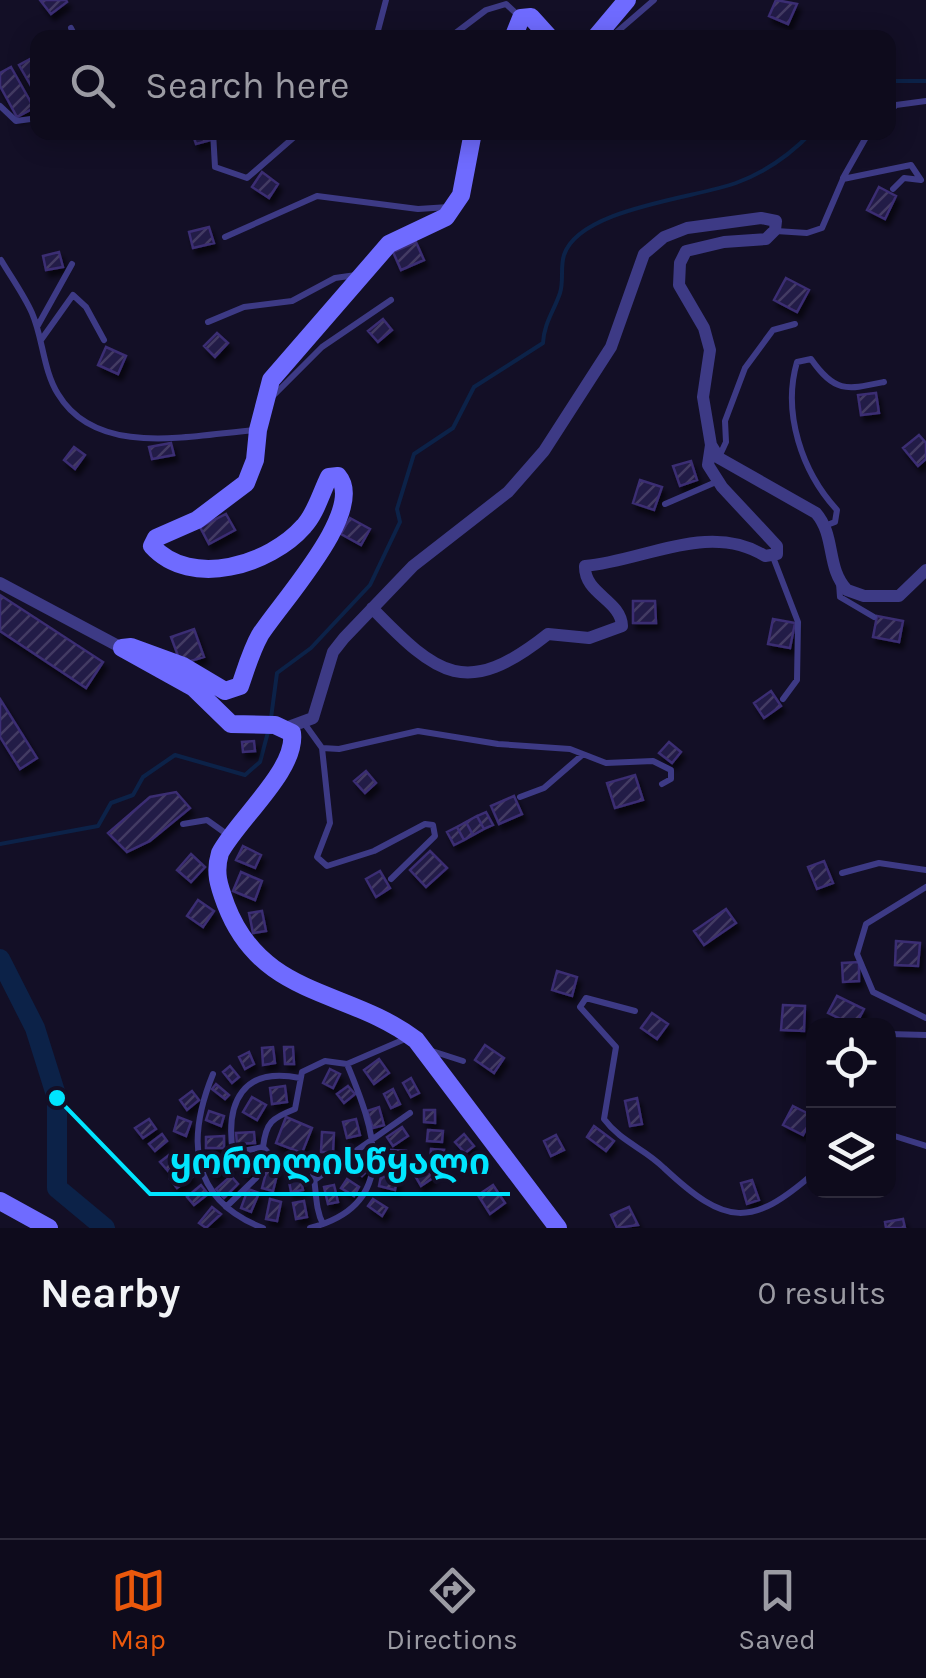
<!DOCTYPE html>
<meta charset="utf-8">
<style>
:root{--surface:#0e0b1c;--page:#1c1929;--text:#f1f3f6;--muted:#9b9ba3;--line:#2e2b3b;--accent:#ea580c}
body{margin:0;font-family:Karla,"Noto Sans Georgian",sans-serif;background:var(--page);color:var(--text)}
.controls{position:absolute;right:30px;bottom:30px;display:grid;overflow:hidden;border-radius:20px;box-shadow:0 5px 25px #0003}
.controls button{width:90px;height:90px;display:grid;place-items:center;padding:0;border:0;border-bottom:2px solid var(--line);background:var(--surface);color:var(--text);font:50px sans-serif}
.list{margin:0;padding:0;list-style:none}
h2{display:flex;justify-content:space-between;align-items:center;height:130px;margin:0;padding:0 40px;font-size:42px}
h2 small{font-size:32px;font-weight:400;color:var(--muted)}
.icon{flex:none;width:55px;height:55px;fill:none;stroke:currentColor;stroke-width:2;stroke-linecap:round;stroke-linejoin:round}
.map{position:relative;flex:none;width:926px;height:1228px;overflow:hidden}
.search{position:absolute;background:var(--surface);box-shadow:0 5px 25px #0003;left:30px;right:30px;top:30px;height:110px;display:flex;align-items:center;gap:25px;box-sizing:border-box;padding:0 35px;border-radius:20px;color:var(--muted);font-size:38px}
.sheet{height:310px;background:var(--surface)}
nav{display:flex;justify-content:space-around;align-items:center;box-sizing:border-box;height:140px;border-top:2px solid var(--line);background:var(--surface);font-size:28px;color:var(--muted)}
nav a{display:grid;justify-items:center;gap:5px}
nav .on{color:var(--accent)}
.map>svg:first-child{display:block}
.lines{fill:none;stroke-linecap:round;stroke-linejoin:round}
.stream{stroke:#0c2248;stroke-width:4}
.river{stroke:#0c2248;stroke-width:20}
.building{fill:url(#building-hatch);stroke:#3b2d73;stroke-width:2.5;filter:url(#shadow)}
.lane{stroke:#3d3a85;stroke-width:6}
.street{stroke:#3d3a85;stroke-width:12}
.secondary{stroke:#6f6bff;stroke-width:18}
.leader{fill:none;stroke:#00e5ff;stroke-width:4}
.callout-dot{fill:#00e5ff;stroke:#130f26;stroke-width:4}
.callout-label{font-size:35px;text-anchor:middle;font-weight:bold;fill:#00e5ff;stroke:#130f26;stroke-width:8;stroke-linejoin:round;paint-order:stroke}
</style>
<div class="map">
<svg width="926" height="1228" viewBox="0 0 926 1228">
<defs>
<pattern id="building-hatch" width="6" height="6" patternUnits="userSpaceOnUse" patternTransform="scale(2.5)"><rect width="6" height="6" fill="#241b47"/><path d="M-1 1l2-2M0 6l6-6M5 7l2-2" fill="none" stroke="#433b63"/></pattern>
<filter id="shadow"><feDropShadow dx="3.5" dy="6" stdDeviation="2.5" flood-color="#0009"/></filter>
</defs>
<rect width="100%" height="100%" fill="#130f26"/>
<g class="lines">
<path class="stream" d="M888 81H926
M271 718 277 673 311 648 370 585 400 522 397 509 414 454 453 428 474 387 543 343C544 323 554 311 560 293 564 281 560 267 564 255 579 208 696 198 736 183 766 172 790 155 812 132
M0 844 98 826 111 803 133 795 143 777 175 755 245 775 260 762 268 732"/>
<path class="river" d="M0 959 35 1028 57 1098V1188L105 1228"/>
</g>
<path class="building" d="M40 0H66L67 2 51 14Z
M776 0 797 4 788 24 769 16Z
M34 57 38 63V98L19 65Z
M11 67 34 108 17 117 0 86V73Z
M192 132H208L211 140 196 144Z
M262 172 278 184 269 198 252 187Z
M879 187 896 196 885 219 867 210Z
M209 227 214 243 193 248 189 232Z
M416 242 424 260 401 270 393 252Z
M59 252 63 267 46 270 43 256Z
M786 278 809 290 797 312 774 300Z
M383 319 392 330 378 342 368 331Z
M217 333 228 343 215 357 204 346Z
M106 347 126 356 118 374 98 365Z
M876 393 879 413 861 415 858 395Z
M919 435 926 443V459L918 466 903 448Z
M171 443 174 455 152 459 149 447Z
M74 447 85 455 75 469 64 460Z
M691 461 697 480 680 486 673 466Z
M640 480 662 487 654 510 633 503Z
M226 514 235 530 209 544 200 527Z
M350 518 370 529 361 545 341 534Z
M0 595 103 662 86 688 0 631Z
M633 601H655L656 623H633Z
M877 616 903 621 899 642 873 637Z
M773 619 795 623 790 648 768 644Z
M194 629 204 657 181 664 171 637Z
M771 691 781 706 764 718 754 703Z
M0 699 37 758 20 769 0 737Z
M254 741 255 751 243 752 242 742Z
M669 742 681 752 672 763 659 753Z
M366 771 376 783 365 793 354 781Z
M635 775 643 800 615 808 607 783Z
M176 792 190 808 150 841 127 852 108 833 150 797Z
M514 796 522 814 499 824 491 806Z
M486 812 493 825 484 829 477 816Z
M477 816 484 829 473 835 466 822Z
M466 822 473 835 464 840 457 827Z
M457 827 464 840 454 845 447 832Z
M243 846 261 855 255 868 236 860Z
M430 851 447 868 426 887 410 870Z
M191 854 205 867 191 882 177 870Z
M824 861 833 883 817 889 808 867Z
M380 871 390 888 376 897 366 879Z
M241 872 262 881 255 900 233 891Z
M198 900 214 911 203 927 187 916Z
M726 909 736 923 704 945 694 931Z
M262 911 266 931 253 933 249 913Z
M896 941 920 943 918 966 895 965Z
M859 962V981L843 982 842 963Z
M557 971 577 977 572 996 552 990Z
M837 996 864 1009 855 1026 828 1013Z
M783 1005 805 1006 804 1031 781 1030Z
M652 1013 668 1024 657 1039 641 1028Z
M485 1045 504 1058 494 1073 475 1060Z
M273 1047 275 1063 263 1065 262 1048Z
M284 1047H293L294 1064H285Z
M249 1052 254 1064 245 1069 239 1057Z
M379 1059 389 1073 374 1084 364 1070Z
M230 1066 239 1077 232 1083 223 1072Z
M330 1069 340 1074 333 1088 323 1083Z
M411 1078 419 1093 411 1097 403 1083Z
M216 1084 229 1095 225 1099 212 1089Z
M285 1086 287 1102 272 1104 270 1088Z
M348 1086 355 1094 344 1103 337 1094Z
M393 1089 400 1104 391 1108 384 1094Z
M192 1091 199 1100 187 1110 180 1100Z
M252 1097 266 1105 257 1120 243 1112Z
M637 1098 642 1124 630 1126 625 1101Z
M793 1106 813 1116 803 1135 783 1125Z
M379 1107 384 1125 373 1128 367 1111Z
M424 1110H435V1123L424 1122Z
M209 1111 224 1116 221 1126 206 1120Z
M178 1117 191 1122 186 1136 174 1131Z
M286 1117 312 1128 302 1153 276 1143Z
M149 1119 156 1129 143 1138 135 1128Z
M356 1119 360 1135 347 1138 343 1122Z
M594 1126 614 1141 606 1151 587 1137Z
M402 1127 408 1136 393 1146 387 1137Z
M428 1130 443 1131 442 1142 427 1141Z
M254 1132 255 1143 237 1144 236 1133Z
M322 1132 334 1133 333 1152H321Z
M162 1134 167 1141 155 1151 149 1144Z
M464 1134 474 1146 465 1153 455 1142Z
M556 1135 564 1150 551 1156 544 1141Z
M224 1136V1148H206V1137Z
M431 1149 444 1150 443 1161 430 1160Z
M391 1150 406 1151 405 1164 390 1163Z
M173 1152 180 1160 168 1171 160 1162Z
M255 1154 263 1162 248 1176 240 1168Z
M226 1156 231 1167 214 1175 209 1164Z
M362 1159 370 1168 362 1176 353 1167Z
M426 1167 433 1178 421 1186 414 1174Z
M186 1168 192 1177 177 1188 170 1179Z
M267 1169 278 1171 273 1191 262 1188Z
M300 1174 303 1190 291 1192 288 1176Z
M231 1176 238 1184 224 1198 216 1189Z
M381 1176 397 1180 395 1190 379 1186Z
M347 1179 359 1187 354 1196 341 1188Z
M752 1180 759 1200 747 1204 741 1183Z
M201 1185 208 1194 194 1205 187 1197Z
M334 1185 338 1202 328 1204 324 1187Z
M493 1185 505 1203 490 1214 478 1195Z
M248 1189 259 1193 251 1212 241 1208Z
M270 1199 281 1202 277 1221 266 1219Z
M373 1199 387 1208 382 1216 368 1206Z
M304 1201 307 1217 296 1219 293 1203Z
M212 1207 221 1214 206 1228 199 1223Z
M629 1207 638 1225 617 1228 611 1215Z
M903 1219 905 1228H886L885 1222Z"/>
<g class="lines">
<path class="lane" d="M71 28 76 38
M376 38 386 0
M449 38 486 10 506 4 520 17
M610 38 654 0
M0 106 16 121 38 118
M888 113 896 105 926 101
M213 132 215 167 247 178 300 132
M843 178 869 132
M776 231 807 233 822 228 843 179 911 165 921 180 904 178 893 189
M225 237 317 196 418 209 449 207
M1 260C11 277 24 295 32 313 43 338 43 370 58 394 97 459 192 435 256 430
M208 322 244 307 292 301 335 278 356 275
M37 327 72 264
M41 340 73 295 86 307 104 340
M272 397 322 347 391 300
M719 457 726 442 725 421 745 368 773 330 795 324
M665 504 716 482
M827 525 835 522 837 510C802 472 782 413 797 362L811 359C835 393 846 390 884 382
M773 557 798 622 797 680 783 699
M839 583 840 597 874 617
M304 723 322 748 339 749 418 731 498 744 570 749 606 763 653 761 671 770V779L662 784
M322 748 330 823 317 857 327 866 374 851 425 824 433 825 435 836 391 879
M520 797 544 788 581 756
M183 824 207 820 228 835
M842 873 879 863 926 870
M926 887 866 924 857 954 873 992 926 1018
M635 1011 586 998 580 1007 616 1047 604 1119C621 1142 644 1148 664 1168 726 1226 751 1228 814 1173
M813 1034H814
M888 1034 926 1035
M432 1051 463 1061
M213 1074C186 1140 190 1200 263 1228
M888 1134 926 1146
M263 1147 233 1153C225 1102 243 1066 300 1078
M271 1156 296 1163 310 1162C318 1183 313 1205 323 1224
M316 1179 410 1113
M226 1207 256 1178 271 1156 263 1147C266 1122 272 1118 295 1109L302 1072 325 1061 347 1064 405 1039
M310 1228C402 1204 374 1129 347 1064"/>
<path class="street" d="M711 445 719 458 816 513C836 536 826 568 847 590L864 596H899L926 570
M0 583 122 648
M286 728 313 718 333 652 344 638 413 566 508 492 544 451 611 347 644 254 664 237 687 228 761 218 776 221 775 230 766 239 724 242 686 251 680 263 679 285 704 328 710 350 703 397 711 445 708 465 722 487 777 546V554L765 556C709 521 644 561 585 566 584 594 621 600 622 626L589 638 548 634C466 699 438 676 372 608"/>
<path class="secondary" d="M513 38 521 18 531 17 550 38
M595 38 627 0
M473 132 461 195 446 217 389 244 271 380 258 430 255 460 246 483 197 520 156 538 152 546C191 589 270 565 304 526 316 513 321 493 329 477L338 476C367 510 281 602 260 635 251 651 246 669 240 686L225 691 183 666 131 647 122 648 194 688 231 724 275 725 292 733C297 770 237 820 220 853 214 873 219 886 226 905 262 999 348 988 416 1040L558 1228
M0 1201 49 1228"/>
</g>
<path class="leader" d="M57 1098L150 1194H510"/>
<circle class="callout-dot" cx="57" cy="1098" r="10"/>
<g class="callout-label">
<text x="330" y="1174">ყოროლისწყალი</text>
</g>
</svg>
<div class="controls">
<button><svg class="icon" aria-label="locate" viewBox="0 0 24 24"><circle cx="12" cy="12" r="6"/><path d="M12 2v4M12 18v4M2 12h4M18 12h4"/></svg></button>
<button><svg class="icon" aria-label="layers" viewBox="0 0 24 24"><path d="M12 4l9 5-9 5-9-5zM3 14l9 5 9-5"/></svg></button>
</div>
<div class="search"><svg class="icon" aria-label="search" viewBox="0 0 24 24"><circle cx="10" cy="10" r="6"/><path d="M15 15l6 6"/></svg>Search here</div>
</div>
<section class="sheet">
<h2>Nearby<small>0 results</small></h2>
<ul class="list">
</ul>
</section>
<nav>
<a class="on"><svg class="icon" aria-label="map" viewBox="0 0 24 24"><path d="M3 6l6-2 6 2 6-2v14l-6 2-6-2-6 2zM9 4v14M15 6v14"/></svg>Map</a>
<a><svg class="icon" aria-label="directions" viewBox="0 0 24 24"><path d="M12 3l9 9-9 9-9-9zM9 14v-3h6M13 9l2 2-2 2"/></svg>Directions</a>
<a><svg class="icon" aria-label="saved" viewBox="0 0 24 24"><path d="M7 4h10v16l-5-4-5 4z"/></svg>Saved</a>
</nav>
